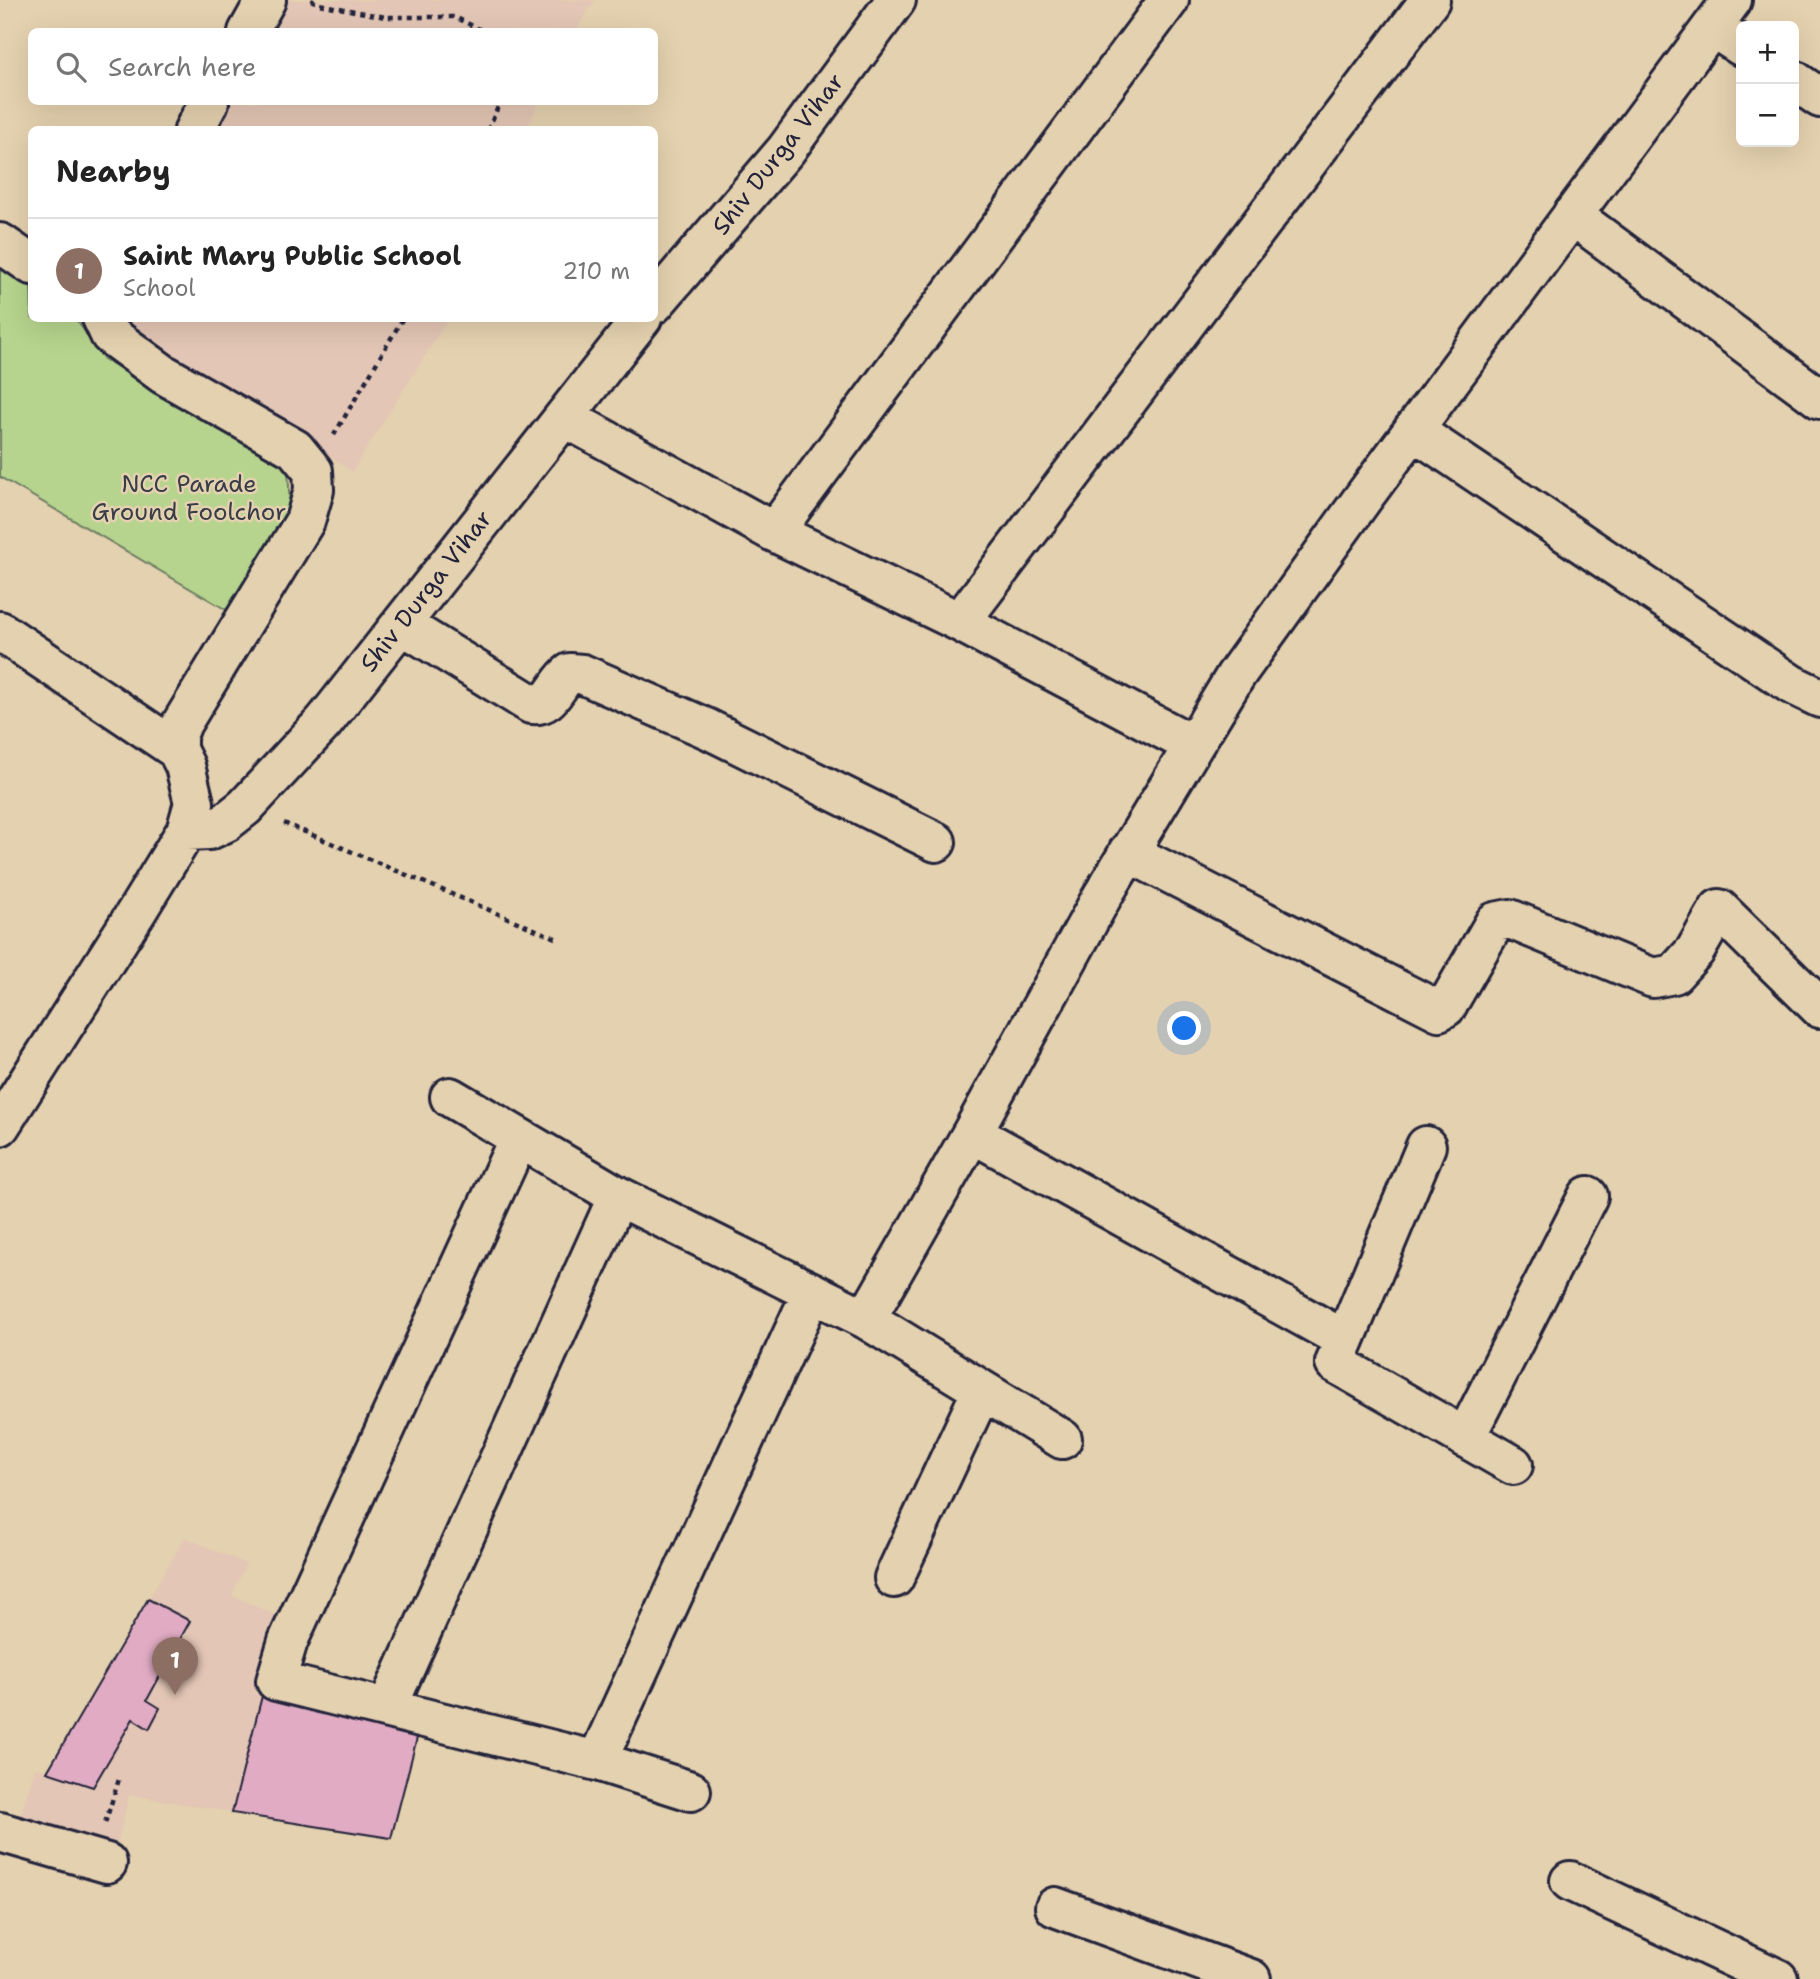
<!DOCTYPE html>
<meta charset="utf-8">
<style>
:root{--surface:#fff;--page:#f2f2f2;--text:#222;--muted:#767676;--line:#e0e0e0;--accent:#1a73e8}
body{margin:0;font-family:"Shantell Sans",sans-serif;background:var(--page);color:var(--text)}
.controls{position:absolute;right:21px;top:21px;display:grid;overflow:hidden;border-radius:10px;box-shadow:0 7px 28px #0002}
.controls button{width:63px;height:63px;display:grid;place-items:center;padding:0;border:0;border-bottom:2px solid var(--line);background:var(--surface);color:var(--text);font:35px sans-serif}
.you{position:absolute;left:1185px;top:1029px;width:24px;height:24px;margin:-18px;border:5px solid #fff;border-radius:50%;background:#1a73e8;box-shadow:0 0 0 10px #1a73e833}
.badge{display:grid;place-items:center;width:46px;height:46px;border-radius:50%;background:var(--accent);color:#fff;font-size:23px;font-weight:700}
.pin{position:absolute;translate:-50% -58px;filter:drop-shadow(0 2px 4px #0008)}
.pin::after{content:'';position:absolute;top:37px;width:24px;height:21px;background:inherit;clip-path:polygon(0 0,100% 0,50% 100%)}
.list{margin:0;padding:0;list-style:none}
h2{display:flex;justify-content:space-between;align-items:center;height:91px;margin:0;padding:0 28px;font-size:30px}
h2 small{font-size:23px;font-weight:400;color:var(--muted)}
.list li{display:grid;grid-template-columns:46px 1fr auto;gap:21px;align-items:center;box-sizing:border-box;height:105px;padding:0 28px;border-top:2px solid var(--line)}
.list b{display:block;font-size:26px;white-space:nowrap}
.list p{margin:0;font-size:23px;white-space:nowrap;color:var(--muted)}
.list em{font-size:23px;font-style:normal;color:var(--muted)}
.icon{flex:none;width:38px;height:38px;fill:none;stroke:currentColor;stroke-width:2;stroke-linecap:round;stroke-linejoin:round}
.map{position:relative;flex:none;width:1820px;height:1979px;overflow:hidden}
.search{position:absolute;background:var(--surface);box-shadow:0 7px 28px #0002;left:28px;top:28px;width:630px;height:77px;display:flex;align-items:center;gap:18px;box-sizing:border-box;padding:0 24px;border-radius:10px;color:var(--muted);font-size:26px}
.panel{position:absolute;background:var(--surface);box-shadow:0 7px 28px #0002;left:28px;top:126px;width:630px;height:196px;border-radius:10px}
.map>svg:first-child{display:block}
.built{fill:#e3c6b5}
.green{fill:#b6d48d;stroke:#6c7b64;stroke-width:2}
.building{fill:#e1acc3;stroke:#22223b;stroke-width:2}
.lines{fill:none;stroke-linecap:round;stroke-linejoin:round}
.minor-casing{stroke:#22223b;stroke-width:44}
.path{stroke:#22223b;stroke-width:4.5;stroke-dasharray:5 5;stroke-linecap:butt}
.minor{stroke:#e4d1af;stroke-width:38}
.labels{text-anchor:middle;stroke-width:5;stroke-linejoin:round;paint-order:stroke}
.street-label{font-size:24px;fill:#22223b;stroke:#e4d1af}
.park-label{font-size:24px;fill:#383d47;stroke:#e4d1af}
</style>
<div class="map">
<svg width="1820" height="1979" viewBox="0 0 1820 1979">
<rect width="100%" height="100%" fill="#e4d1af"/>
<filter id="ink" filterUnits="userSpaceOnUse"><feTurbulence type="fractalNoise" baseFrequency=".0143" numOctaves="2"/><feDisplacementMap in="SourceGraphic" scale="14" xChannelSelector="R" yChannelSelector="G"/><feConvolveMatrix kernelMatrix="1 2 1 2 8 2 1 2 1" color-interpolation-filters="sRGB"/></filter>
<g filter="url(#ink)">
<path class="built" d="M279 0H595L576 31 262 32Z
M225 102H538L528 129 209 130Z
M127 319H448L352 472 301 435 131 329Z
M185 1537 246 1564 232 1595 277 1616 254 1693 418 1734 391 1838 129 1795 115 1853 19 1820 35 1768 47 1771Z"/>
<path class="green" d="M0 268 31 287 32 318 76 319 104 359 288 464 290 514 230 612 0 477Z"/>
<path class="building" d="M148 1599 190 1621 147 1700 160 1708 149 1729 133 1719 93 1787 47 1772Z
M262 1696 418 1734 391 1838 232 1813Z"/>
<g class="lines">
<defs>
<path id="minor" d="M1712 27 1741 46
M248 32 266 0
M1794 80 1820 98
M194 130 209 102
M1572 215 1820 399
M0 243 32 265
M654 304 786 150 896 0
M564 417 774 532 960 622 1193 745
M1413 430 1791 684 1820 698
M774 532 1169 0
M960 622 1430 0
M401 624 531 704C553 707 555 684 570 673L582 674 708 729 936 842
M0 631 177 750
M186 831 209 830 226 822 245 807 324 722 642 318
M1128 852 1439 1011 1446 1007 1495 922 1510 919 1653 978 1674 974 1695 951 1719 909 1820 1008
M450 1097 618 1196 866 1319 1062 1439
M0 1126 137 911 186 831 194 803 185 766 177 750V736L182 723 305 521 314 490 313 471 295 449 163 374 110 335 102 318
M972 1133 1345 1340 1335 1363 1513 1465
M519 1138 288 1641 276 1681 597 1761 691 1791
M866 1319 972 1133 1103 895 1236 675 1363 498 1732 0
M1345 1340 1426 1146
M1465 1438 1588 1196
M894 1578 981 1392
M387 1708 618 1196
M597 1761 812 1292
M0 1832 107 1863
M1570 1881 1778 1979
M1055 1907 1251 1979"/>
</defs>
<use href="#minor" class="minor-casing"/>
<path class="path" d="M311 0 319 4 385 17H455L485 32
M488 130 500 102
M334 435 403 318
M284 823 560 940
M105 1823 120 1776"/>
<use href="#minor" class="minor"/>
</g>
</g>
<g class="labels">
<g class="street-label">
<text transform="translate(778 154) rotate(-52)" y="8">Shiv Durga Vihar</text>
<text transform="translate(426 591) rotate(-52)" y="8">Shiv Durga Vihar</text>
</g>
<g class="park-label">
<text x="189" y="492">NCC Parade<tspan x="189" dy="28">Ground Foolchor</tspan></text>
</g>
</g>
</svg>
<div class="controls">
<button>+</button>
<button>−</button>
</div>
<div class="you"></div>
<div class="pin badge" style="left:175px;top:1695px;background:#8d6e63">1</div>
<div class="search"><svg class="icon" aria-label="search" viewBox="0 0 24 24"><circle cx="10" cy="10" r="6"/><path d="M15 15l6 6"/></svg>Search here</div>
<section class="panel">
<h2>Nearby<small></small></h2>
<ul class="list">
<li><span class="badge" style="background:#8d6e63">1</span><div><b>Saint Mary Public School</b><p>School</p></div><em>210 m</em></li>
</ul>
</section>
</div>
